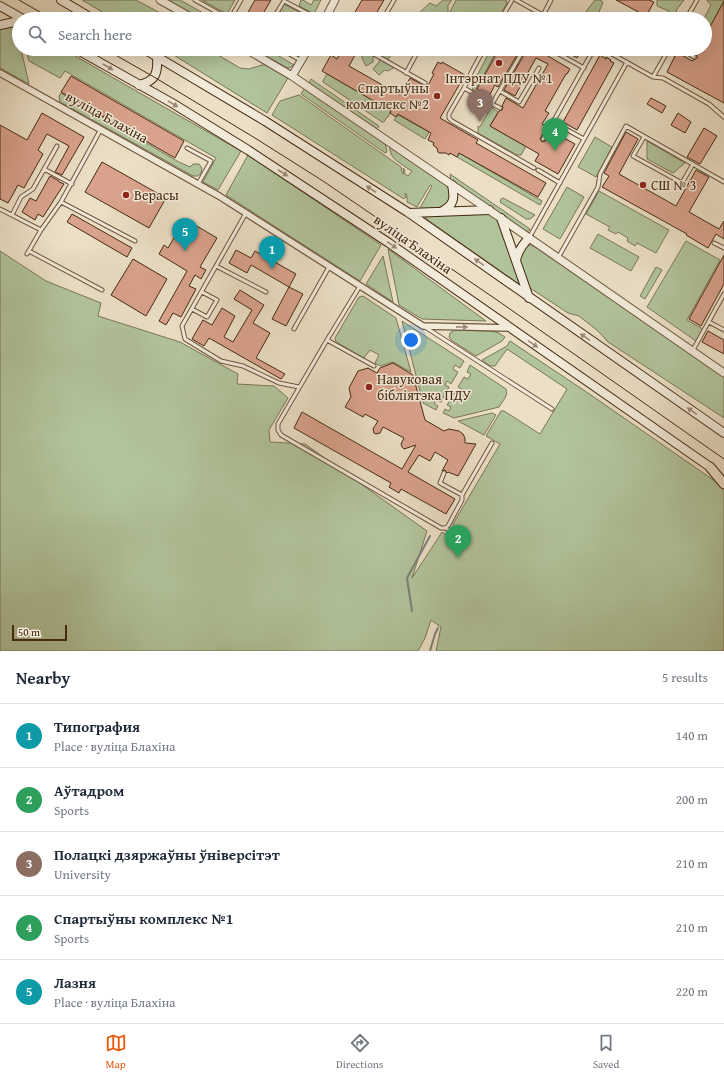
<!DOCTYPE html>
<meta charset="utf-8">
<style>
:root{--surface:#fff;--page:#f2f2f3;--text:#1f2937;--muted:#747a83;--line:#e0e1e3;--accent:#ea580c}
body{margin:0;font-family:"Gentium Book Plus",serif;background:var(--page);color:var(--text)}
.scale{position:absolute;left:12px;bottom:10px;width:55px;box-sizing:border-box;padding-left:4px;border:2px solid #462a11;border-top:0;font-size:11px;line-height:14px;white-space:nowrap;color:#462a11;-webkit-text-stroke:3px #f2eada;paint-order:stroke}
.you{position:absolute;left:411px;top:340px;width:14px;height:14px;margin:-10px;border:3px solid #fff;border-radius:50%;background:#1a73e8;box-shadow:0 0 0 6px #1a73e833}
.badge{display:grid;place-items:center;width:26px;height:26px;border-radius:50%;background:var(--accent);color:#fff;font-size:13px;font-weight:700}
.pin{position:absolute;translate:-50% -33px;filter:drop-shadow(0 1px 2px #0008)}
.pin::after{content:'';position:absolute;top:21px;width:14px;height:12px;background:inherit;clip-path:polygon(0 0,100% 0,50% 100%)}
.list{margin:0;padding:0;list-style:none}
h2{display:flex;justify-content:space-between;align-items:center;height:52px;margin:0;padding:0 16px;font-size:17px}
h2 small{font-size:13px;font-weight:400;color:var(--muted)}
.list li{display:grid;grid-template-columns:26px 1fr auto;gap:12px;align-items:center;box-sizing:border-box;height:64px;padding:0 16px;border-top:1px solid var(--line)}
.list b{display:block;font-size:15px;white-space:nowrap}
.list p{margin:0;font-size:13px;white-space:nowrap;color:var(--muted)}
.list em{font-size:13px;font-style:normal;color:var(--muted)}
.icon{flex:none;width:22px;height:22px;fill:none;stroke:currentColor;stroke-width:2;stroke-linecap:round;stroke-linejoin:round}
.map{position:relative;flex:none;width:724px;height:651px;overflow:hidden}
.search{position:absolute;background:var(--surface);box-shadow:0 4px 16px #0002;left:12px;right:12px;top:12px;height:44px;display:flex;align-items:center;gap:10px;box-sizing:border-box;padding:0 14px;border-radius:22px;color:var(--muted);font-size:15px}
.sheet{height:372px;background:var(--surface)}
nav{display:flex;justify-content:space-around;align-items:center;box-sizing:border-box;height:56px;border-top:1px solid var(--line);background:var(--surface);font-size:11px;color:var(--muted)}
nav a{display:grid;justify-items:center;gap:2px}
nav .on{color:var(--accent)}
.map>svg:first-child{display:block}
.green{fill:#b1c39b;stroke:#7c7656}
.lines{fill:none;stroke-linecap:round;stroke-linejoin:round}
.stream{stroke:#798178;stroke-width:2}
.building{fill:#d9a28c;stroke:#462a11}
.service-casing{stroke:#6f573e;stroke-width:5}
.minor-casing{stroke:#6f573e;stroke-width:8}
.tertiary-casing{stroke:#6f573e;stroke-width:9}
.secondary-casing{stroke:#462a11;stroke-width:10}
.primary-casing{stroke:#462a11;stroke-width:11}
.service{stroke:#f2eada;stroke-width:3}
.minor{stroke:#f2eada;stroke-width:5.5}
.tertiary{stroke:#f2eada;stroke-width:7}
.secondary{stroke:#f2eada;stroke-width:8}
.primary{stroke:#ebdfc6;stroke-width:9}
.tram{stroke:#462a11;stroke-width:1}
.oneway{fill:#9c8a76}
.poi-dot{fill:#8f2418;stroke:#f2eada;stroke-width:1.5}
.labels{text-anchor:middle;stroke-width:3;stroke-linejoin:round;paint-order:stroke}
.poi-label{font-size:14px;fill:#462a11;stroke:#f2eada;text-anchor:start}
.street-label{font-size:14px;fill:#462a11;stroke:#f2eada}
</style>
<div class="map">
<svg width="724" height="651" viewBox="0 0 724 651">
<rect width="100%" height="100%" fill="#ebdfc6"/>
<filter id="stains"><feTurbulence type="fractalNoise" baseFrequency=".005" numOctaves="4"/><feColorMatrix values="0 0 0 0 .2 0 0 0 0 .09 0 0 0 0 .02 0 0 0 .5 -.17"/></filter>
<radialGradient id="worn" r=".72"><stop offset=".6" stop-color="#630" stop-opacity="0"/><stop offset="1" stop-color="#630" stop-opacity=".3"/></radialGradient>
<path class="green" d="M82 0H136L162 14 163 19H114Z
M166 0H180L214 19H200Z
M202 0H235L227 14Z
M301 0H303L311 5 314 0H321L314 14 299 6Z
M443 0H452L448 5V18L449 19H419L418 14 430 3 436 6Z
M456 0H506L507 3 498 19H462L450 12Z
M595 0H600L603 2 599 12 616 19H584L587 10Z
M657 0H684L677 9 674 19H667L669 11 657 6Z
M707 0H724V1L705 36 704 19 711 5 708 2Z
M284 4 309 17 307 19H276Z
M19 24V32L17 35 19 42V49H21L29 84 0 68V29Z
M26 49H63L241 151 218 190 203 182 216 158 65 71 60 78 29 61Z
M164 49H208L240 68 249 69 262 65H266L288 78 267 113Z
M253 49H267L294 65 289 68 286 67Z
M363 49H391L393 50 392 54 388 59 393 68 388 71 385 70 379 75 373 69 379 62 381 54 373 50V62L366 66 362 58V50Z
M491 49 496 52 476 89 482 92V94L487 97 473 90 472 85Z
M327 74 391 111 388 117H387L384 122H382L323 82V81Z
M311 79 379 126 376 130 309 83Z
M305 88 385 143 387 152 385 153 301 94Z
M61 93 177 161 190 167 193 164H199L202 168 201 173 198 176H193L60 102 59 96Z
M299 95 401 167 402 173 404 174 403 168 405 170 404 173 408 176 412 171 407 168C395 160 390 158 389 143L447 184 450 189 449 201C440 209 431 210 420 208L432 186 430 185 417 207 407 202V195L405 193 406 197 404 199 272 115 280 101Z
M491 107 498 112 490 126 525 146V148L521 155H517L478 133V126L480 127Z
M398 115 429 132 425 139 394 120Z
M595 137 612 147 596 177 578 167Z
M647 141 685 163 673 173 647 159Z
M460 152 461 154 542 201 540 205 457 157Z
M248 155 381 245 360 281 226 195Z
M450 174 530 229 529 231H524L451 181Z
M567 187 584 197 560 239 543 229Z
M599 191 669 230 656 253 637 243 635 246 627 241 628 238 618 232 616 234 608 230 610 227 586 214Z
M503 198 535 215 530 219H526L500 202 501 199Z
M489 214 498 220 520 283 519 284 425 218H427V216Z
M598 234 639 257 631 271 590 248Z
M686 241 720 260 687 320 703 329 696 341 647 307Z
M529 245 535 247 724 377V418L608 342 598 331 579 316 568 313 530 288 528 284 519 261 524 247Z
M388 249 486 321 422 319 399 305Z
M0 251 46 281 101 303 98 316 180 342 238 374 237 384 274 386 288 398 269 430 270 442 305 444 427 531 412 578 442 532 448 536 452 534 454 530 453 524 500 444 486 436 501 411H504L540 434 567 389 507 349 495 366H490L482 360 507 346 510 341 588 393 722 486 724 489V651H436L441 627 431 620 425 638 418 651H0Z
M383 256 393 302 366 284Z
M656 267 662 270 645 299 640 296Z
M363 296 396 318 411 372 393 362 380 366 375 363 379 355 370 350 364 358 336 342 335 338 359 297Z
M402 321 464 361 460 368 455 365 453 369 458 372 451 384 447 381 445 385 449 387 441 402 436 400 434 403 438 406 436 410 423 403Z
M455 330 491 331 499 333 505 337 502 341 476 356 451 340 449 337 450 333Z
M470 365 506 389C509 395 502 402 499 407L454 418 443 413 445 409 449 411 451 407 447 405 455 392 459 394 462 389 458 387 464 377 468 379 471 374 467 372Z
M492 413 496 415 484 435 458 421Z"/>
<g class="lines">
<path class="stream" d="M412 611 407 578 430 536
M430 651 435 634 438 628"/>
</g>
<path class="building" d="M255 0H271L260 19H255L247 14Z
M362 0H384L373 19H351Z
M616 0H649L654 2 646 16Z
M724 1V103L667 72 677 52 692 61 697 58V56L695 54 698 49H705V36Z
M342 49H344L355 55 349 66 400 95 410 78 427 87 434 74 432 73 438 62 441 64 442 62 465 75 440 118 478 140 476 143 546 183 538 197 459 153 457 157 450 153 449 155 446 153H439L438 152 437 148 433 145 434 143 428 140 431 133 398 114 396 117 390 113 391 111 322 71 331 55 337 59Z
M499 49H518L520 50 498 87 495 85 489 96 477 89Z
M533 49H536L570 69 567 74H566L545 111 549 113 542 124 546 126V128L540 139 542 142 545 141 551 131 575 144 558 174 535 161 539 154 490 126 499 111 502 110 503 107 502 106 506 98 523 108 548 64 536 58 515 96 504 90 525 53 530 55Z
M561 49H582L577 58Z
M600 55 606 59V57L611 60 610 61 614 63 577 130 563 122Z
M71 76 184 141 175 158 61 92Z
M651 98 666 106 662 113 647 104Z
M42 113 84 137 62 175 55 172 69 146 47 134 38 150 43 154 24 188 18 185 8 203 0 199V125L27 140Z
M678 113 691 122 685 133 671 125Z
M704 128 717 136 700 164 687 157Z
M626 132 638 139 619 174 676 206 696 170 709 177 689 212 719 229 724 221V239L716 234 708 248 686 235 687 234 602 187 609 176 604 173Z
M102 162 166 198 149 228 85 192Z
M50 176 59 181V182L64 184 43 217 38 214 35 220 22 212 30 198 36 201Z
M72 214 132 248 127 257 67 222Z
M185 219 217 238 200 267 206 270 201 279 195 275 189 286 196 289 181 317 173 313 166 325 159 321 187 271 159 254 164 245 168 248Z
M236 250 251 258 255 251 296 274 289 287 251 265 247 273 229 263Z
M724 255V284L701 326 689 319Z
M133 259 167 279 146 316 111 295Z
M289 287 303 294 286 326 272 319Z
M240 290 264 305 253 323 270 333 256 358 285 374 281 379 209 338 204 346 192 339 203 320 212 325 222 308 235 316 224 337 233 342 252 310 234 299Z
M708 331 724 340V354L702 342Z
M393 363 413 375 425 420 444 431 449 429 459 431 463 434 465 438V443L476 444 458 476 448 472 447 473 445 470 442 471 448 460 435 452 430 461 419 455 408 472 455 499 446 514 401 489 399 493 389 487 391 483 294 428 302 412 402 469 416 445 404 449 402 447 401 444 404 438 383 427 380 433 376 434 374 433 373 429 378 421 365 414 363 417 345 407 351 397 349 388 358 371 368 368 377 373 380 368Z"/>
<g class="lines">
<defs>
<path id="service" d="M195 0 229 19
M516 0 550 19
M230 19 241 0
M273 19 284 1 318 19
M383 19 394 0
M501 19 512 0
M541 19 551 0
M686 19 697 0
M281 49 300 60
M365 49 425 83
M484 49 472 71 464 88 449 114V118L452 121 534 168
M550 49 584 68
M603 49 653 77 663 78 709 104 724 117
M681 49 694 57
M406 73 419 49
M653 77 669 49
M464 88 492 104 524 49
M500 91 519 102 539 68
M492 104 500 108
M644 137 633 156 682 183 693 164
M543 139 553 122
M584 139 553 122 594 49
M187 148 211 161 198 184
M44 169 72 184
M538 170 560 183
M61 202 135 241
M0 209 41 230
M246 213 182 326 185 339 221 361 243 366 279 383 299 387
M12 215 21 197 33 189 57 146
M529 238 627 62
M714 243 724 248
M29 251 102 290
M27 254 41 230 61 202 101 129
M558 258 598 187 600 174 626 126 724 182
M216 266 266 292
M360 286 327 340 278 424V430L281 435 441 528H445L448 526 462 500V495L492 443
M192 309 207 317 217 300 202 292
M709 322 724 330
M425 327 552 409
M294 329 329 267
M327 340 374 366
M693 350 724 294
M444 473 440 483 462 495
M445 528 453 532"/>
<path id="minor" d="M0 73 219 196 423 326 510 328"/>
<path id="tertiary" d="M160 0 194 19
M325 19 335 0
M246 49 292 76 489 210 724 373
M292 76 308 49"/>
<path id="secondary" d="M61 0 93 19
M0 6 23 19
M0 25 19 21
M76 49 172 103 248 150 389 243 710 467
M144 49 265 121 409 213 724 433
M139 85C156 81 158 73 157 57
M441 212C454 205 455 199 452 185
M409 213 489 210
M501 218 529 298
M516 260C518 251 522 245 529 238"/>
<path id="primary" d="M710 467 724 484"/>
</defs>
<use href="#service" class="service-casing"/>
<use href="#minor" class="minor-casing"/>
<use href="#tertiary" class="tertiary-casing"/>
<use href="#secondary" class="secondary-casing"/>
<use href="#primary" class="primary-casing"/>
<use href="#service" class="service"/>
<use href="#minor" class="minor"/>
<use href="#tertiary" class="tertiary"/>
<use href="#secondary" class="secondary"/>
<use href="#primary" class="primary"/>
<path class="tram" d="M19 0 52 19
M105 49 154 77 255 138 323 181 497 300 724 459"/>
</g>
<defs><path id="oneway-solid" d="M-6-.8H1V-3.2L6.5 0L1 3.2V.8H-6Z"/></defs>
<g class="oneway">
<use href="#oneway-solid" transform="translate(108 67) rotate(30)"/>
<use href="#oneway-solid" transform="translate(173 104) rotate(31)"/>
<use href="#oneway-solid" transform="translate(283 173) rotate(33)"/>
<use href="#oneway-solid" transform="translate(371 189) rotate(-147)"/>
<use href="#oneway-solid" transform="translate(392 245) rotate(35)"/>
<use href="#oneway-solid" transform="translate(479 262) rotate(-145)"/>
<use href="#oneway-solid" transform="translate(462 327) rotate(1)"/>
<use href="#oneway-solid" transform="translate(585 337) rotate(-145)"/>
<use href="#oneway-solid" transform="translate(533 344) rotate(34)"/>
<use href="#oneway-solid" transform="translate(692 411) rotate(-145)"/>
</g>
<g class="poi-dot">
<circle cx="499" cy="63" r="4"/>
<circle cx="437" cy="96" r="4"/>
<circle cx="643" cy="185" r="4"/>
<circle cx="126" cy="195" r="4"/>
<circle cx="369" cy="387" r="4"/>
</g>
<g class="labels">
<g class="poi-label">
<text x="499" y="83" text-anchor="middle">Інтэрнат ПДУ №1</text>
<text x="429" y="93" text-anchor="end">Спартыўны<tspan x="429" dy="16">комплекс №2</tspan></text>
<text x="651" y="190">СШ № 3</text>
<text x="134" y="200">Верасы</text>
<text x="377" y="384">Навуковая<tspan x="377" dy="16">бібліятэка ПДУ</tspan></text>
</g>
<g class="street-label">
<text transform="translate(107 117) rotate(29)" y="5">вуліца Блахіна</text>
<text transform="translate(413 244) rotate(35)" y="5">вуліца Блахіна</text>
</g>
</g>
<rect width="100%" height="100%" filter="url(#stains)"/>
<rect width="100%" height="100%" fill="url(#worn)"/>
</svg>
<div class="scale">50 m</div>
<div class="you"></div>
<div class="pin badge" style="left:272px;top:269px;background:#0f9aa8">1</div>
<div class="pin badge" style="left:458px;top:558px;background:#2e9e5b">2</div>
<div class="pin badge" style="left:480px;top:122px;background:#8d6e63">3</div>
<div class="pin badge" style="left:555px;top:151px;background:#2e9e5b">4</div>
<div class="pin badge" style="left:185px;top:251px;background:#0f9aa8">5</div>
<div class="search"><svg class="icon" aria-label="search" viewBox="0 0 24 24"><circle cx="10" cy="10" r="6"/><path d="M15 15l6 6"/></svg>Search here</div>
</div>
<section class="sheet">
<h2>Nearby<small>5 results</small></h2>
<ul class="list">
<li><span class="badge" style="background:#0f9aa8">1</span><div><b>Типография</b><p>Place · вуліца Блахіна</p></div><em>140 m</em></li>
<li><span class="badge" style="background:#2e9e5b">2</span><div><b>Аўтадром</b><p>Sports</p></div><em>200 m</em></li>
<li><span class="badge" style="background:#8d6e63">3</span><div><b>Полацкі дзяржаўны ўніверсітэт</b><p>University</p></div><em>210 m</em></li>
<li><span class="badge" style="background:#2e9e5b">4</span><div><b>Спартыўны комплекс №1</b><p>Sports</p></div><em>210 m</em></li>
<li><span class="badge" style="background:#0f9aa8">5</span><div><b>Лазня</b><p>Place · вуліца Блахіна</p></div><em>220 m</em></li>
</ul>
</section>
<nav>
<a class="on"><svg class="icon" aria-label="map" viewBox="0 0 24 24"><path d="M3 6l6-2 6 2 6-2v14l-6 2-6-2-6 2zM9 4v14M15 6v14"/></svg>Map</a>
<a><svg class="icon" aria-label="directions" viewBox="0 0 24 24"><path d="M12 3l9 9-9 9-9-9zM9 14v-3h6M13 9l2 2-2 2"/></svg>Directions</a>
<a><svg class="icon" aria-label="saved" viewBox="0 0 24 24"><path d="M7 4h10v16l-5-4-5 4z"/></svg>Saved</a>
</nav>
